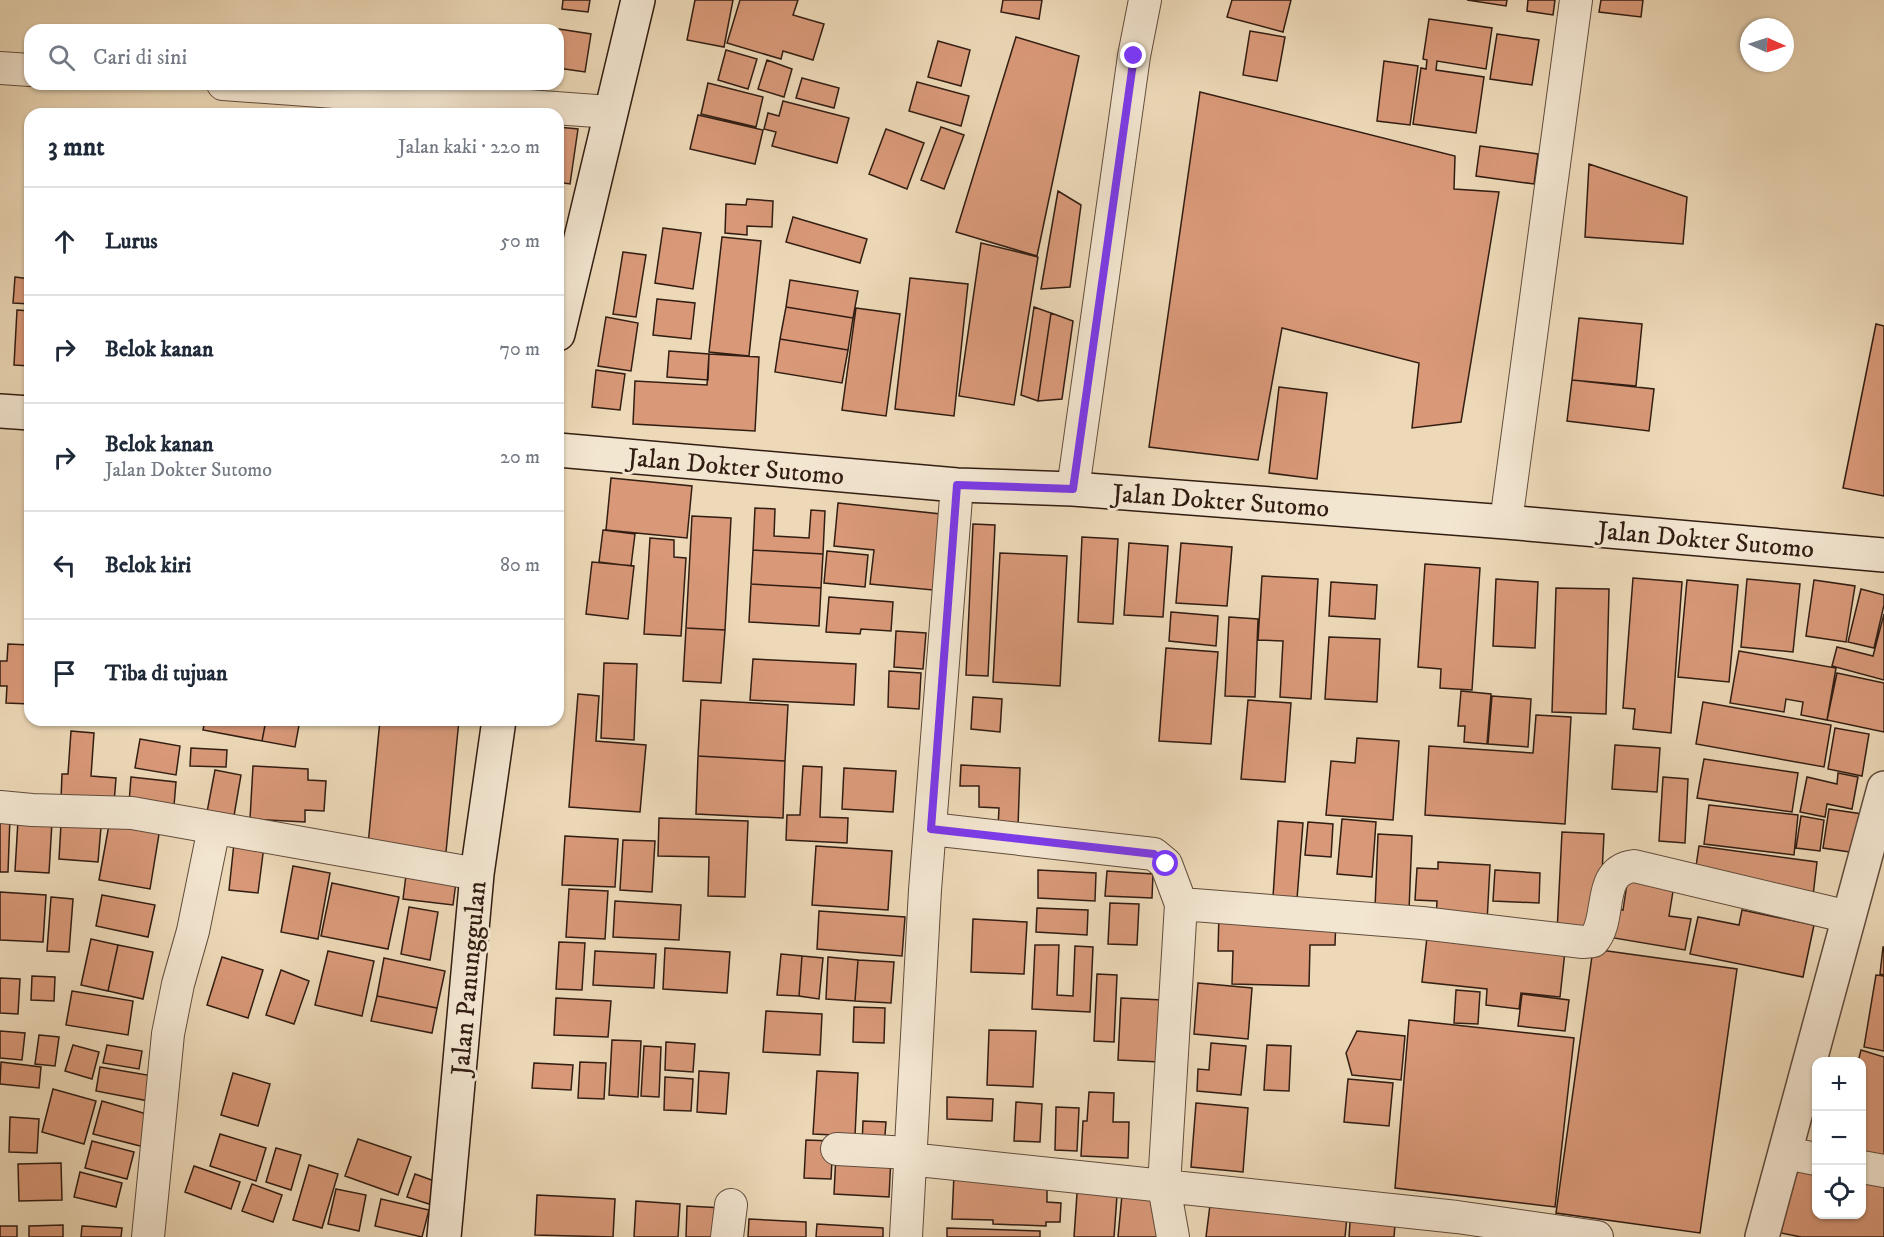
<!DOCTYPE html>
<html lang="id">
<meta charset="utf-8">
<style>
:root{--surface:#fff;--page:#f2f2f3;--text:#1f2937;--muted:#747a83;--line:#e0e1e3}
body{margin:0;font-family:"IM FELL DW Pica",serif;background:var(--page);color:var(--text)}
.controls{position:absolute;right:18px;bottom:18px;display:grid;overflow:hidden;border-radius:12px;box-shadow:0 2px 4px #0004}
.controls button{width:54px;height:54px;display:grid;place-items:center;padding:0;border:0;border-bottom:2px solid var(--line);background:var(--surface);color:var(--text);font:30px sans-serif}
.compass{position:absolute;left:1740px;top:18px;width:54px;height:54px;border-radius:50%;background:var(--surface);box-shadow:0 2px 4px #0004;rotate:93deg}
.stop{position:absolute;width:18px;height:18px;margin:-14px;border:4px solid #7c3aed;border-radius:50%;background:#fff}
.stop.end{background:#7c3aed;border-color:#fff;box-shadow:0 2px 6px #0008}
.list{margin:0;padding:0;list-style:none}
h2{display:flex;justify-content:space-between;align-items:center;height:78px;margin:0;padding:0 24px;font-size:26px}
h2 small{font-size:20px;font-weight:400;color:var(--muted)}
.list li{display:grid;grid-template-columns:39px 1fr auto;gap:18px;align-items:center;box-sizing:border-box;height:108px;padding:0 24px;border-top:2px solid var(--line)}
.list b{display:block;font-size:22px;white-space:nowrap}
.list p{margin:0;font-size:20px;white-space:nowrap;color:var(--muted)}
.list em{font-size:20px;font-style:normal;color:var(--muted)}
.icon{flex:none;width:33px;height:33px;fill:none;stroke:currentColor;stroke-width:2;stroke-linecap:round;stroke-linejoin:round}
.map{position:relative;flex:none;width:1884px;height:1237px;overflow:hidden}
.search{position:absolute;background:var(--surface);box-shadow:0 2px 4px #0004;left:24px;top:24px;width:540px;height:66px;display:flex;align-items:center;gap:15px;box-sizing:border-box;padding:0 21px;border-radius:18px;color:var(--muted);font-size:22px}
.panel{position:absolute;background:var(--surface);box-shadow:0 2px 4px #0004;left:24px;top:108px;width:540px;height:618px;border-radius:18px}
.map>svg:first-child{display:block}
.building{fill:#d99979;stroke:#321d12;stroke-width:1.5}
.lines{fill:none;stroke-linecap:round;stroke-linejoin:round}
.minor-casing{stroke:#614c3c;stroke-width:34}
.tertiary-casing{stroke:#614c3c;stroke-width:36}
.secondary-casing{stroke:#321d12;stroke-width:36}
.minor{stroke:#f3e6d1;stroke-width:32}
.tertiary{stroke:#f3e6d1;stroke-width:33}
.secondary{stroke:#f3e6d1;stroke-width:33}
.route{stroke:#7c3aed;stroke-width:8}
.labels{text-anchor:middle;stroke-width:6;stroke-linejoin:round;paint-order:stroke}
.street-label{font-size:26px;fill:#321d12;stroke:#f3e6d1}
</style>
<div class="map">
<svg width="1884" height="1237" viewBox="0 0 1884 1237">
<rect width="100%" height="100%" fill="#edd9b8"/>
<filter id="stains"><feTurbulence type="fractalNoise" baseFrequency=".00333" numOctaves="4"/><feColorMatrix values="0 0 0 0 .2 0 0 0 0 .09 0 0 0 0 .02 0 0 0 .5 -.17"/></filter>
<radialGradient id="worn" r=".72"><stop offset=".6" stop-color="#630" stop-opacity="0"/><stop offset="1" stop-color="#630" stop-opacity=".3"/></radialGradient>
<path class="building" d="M563 0H590L588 12 562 9Z
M695 0H733L724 47 687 40Z
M740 0H798L793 15 824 24 813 60 783 51 781 59 727 43Z
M1003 0H1042L1039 19 1001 12Z
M1232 0H1291L1283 32 1227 17Z
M1467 0H1507L1506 6Z
M1528 0H1555L1553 15 1527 11Z
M1601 0H1643L1641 17 1599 12Z
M1429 19 1492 28 1486 69 1437 61 1436 70 1484 77 1476 133 1413 124 1421 68 1426 69 1427 60 1423 59Z
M511 26 546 27V30H511Z
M559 29 591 34 585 72 558 68Z
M1250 31 1285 37 1277 81 1243 75Z
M1497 34 1539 40 1532 85 1490 79Z
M1016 37 1079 56 1037 256 956 232Z
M938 41 970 50 961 86 928 77Z
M726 50 757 59 748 89 718 80Z
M767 60 792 69 784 97 758 89Z
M1384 61 1418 66 1410 125 1377 121Z
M802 78 839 88 834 108 796 98Z
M917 82 969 96 961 126 909 111Z
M708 83 763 97 756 127 701 114Z
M1200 92 1455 156 1454 189 1499 192 1461 422 1412 428 1419 363 1282 328 1258 460 1149 447Z
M783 101 849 118 837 163 772 146 776 132 764 129 768 113 779 116Z
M698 115 763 130 755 164 690 149Z
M558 127 578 129 570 184 558 182Z
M941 127 964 135 944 189 921 180Z
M886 129 924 143 907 189 869 174Z
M1480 146 1538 154 1534 184 1476 176Z
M1589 164 1687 197 1683 244 1585 237Z
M1058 191 1081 205 1070 287 1041 289Z
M747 199 773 201 772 227 747 226V235L725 233 726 204 746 205Z
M793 217 867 239 860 263 786 242Z
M29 222H30V269H25Z
M663 228 701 233 693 289 655 283Z
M722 237 761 241 749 356 709 352Z
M981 243 1038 257 1014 405 959 396Z
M623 252 646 255 636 317 613 314Z
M15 277 30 279V304L13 303Z
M910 278 968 284 954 416 895 409Z
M790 280 858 291 853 318 786 307Z
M657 299 695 303 691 339 653 335Z
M786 307 853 318 848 350 780 339Z
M1034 307 1051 313 1038 401 1021 395Z
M856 308 900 314 886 416 842 410Z
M17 310 30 311V366L14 365Z
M1051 313 1073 321 1062 399 1038 401Z
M606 317 638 323 631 371 598 366Z
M1579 318 1642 324 1636 386 1572 380Z
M1876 324 1884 326V496L1843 488Z
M780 339 848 350 842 383 775 372Z
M669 351 709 354 708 380 667 377Z
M709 354 759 357 755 431 633 424 635 381 707 385Z
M596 370 625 374 620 410 592 407Z
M1572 380 1654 389 1649 431 1567 421Z
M1279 387 1327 393 1317 479 1269 473Z
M611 478 692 486 687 538 606 530Z
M838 503 941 514 933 590 870 584 874 550 834 546Z
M755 508 775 509 774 536 809 538 811 510 825 511 823 554 753 550Z
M692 516 731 518 725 630 686 628Z
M973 524 995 525 988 676 966 675Z
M603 530 635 534 631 566 599 562Z
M1082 537 1118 539 1113 624 1078 622Z
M650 538 674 540V557L686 558 681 636 644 634Z
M1129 543 1168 546 1163 617 1124 615Z
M1181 543 1232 547 1227 606 1176 603Z
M753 550 823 554 821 588 751 584Z
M827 551 868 555 865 587 824 583Z
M1000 553 1067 556 1060 686 993 682Z
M592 562 634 566 628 619 586 614Z
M1425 564 1480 568 1472 690 1440 688 1441 669 1418 667Z
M1262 576 1318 579 1311 699 1280 697 1283 641 1258 640Z
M1633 578 1682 582 1671 733 1633 729 1635 709 1623 708Z
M1496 579 1538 582 1535 648 1493 646Z
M1747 579 1800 584 1793 652 1741 647Z
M1687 580 1738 585 1729 682 1678 677Z
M1814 580 1855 586 1846 642 1806 636Z
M1331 582 1377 585 1375 619 1329 616Z
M751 584 821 588 819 626 749 622Z
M1556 588 1609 589 1606 714 1552 712Z
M1861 589 1884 595V605L1874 648 1848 642Z
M829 597 893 602 891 631 861 629 860 634 826 632Z
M1171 612 1218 616 1216 646 1169 641Z
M1884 614V680L1832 666 1837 647 1873 656Z
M1229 617 1258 619 1255 697 1225 696Z
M686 628 725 630 721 683 683 681Z
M896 631 926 633 923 669 894 667Z
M1329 637 1380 639 1377 702 1325 699Z
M8 644 30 645V704L6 703 7 686H0V661H7Z
M1166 648 1218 652 1211 744 1159 741Z
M1739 651 1836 668 1827 720 1801 715 1803 702 1786 699 1784 712 1730 703Z
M753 659 856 664 854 705 750 700Z
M604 663 637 664 634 740 601 738Z
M889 671 921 673 919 709 888 707Z
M1837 673 1884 683V732L1827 720Z
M1461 691 1491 694 1487 744 1464 742 1465 726H1458Z
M578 694 599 696 596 741 646 745 640 812 569 807Z
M1492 696 1531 699 1528 747 1488 744Z
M973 697 1002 699 1000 732 971 729Z
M701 700 788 705 785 761 698 756Z
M1248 700 1291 703 1285 782 1241 779Z
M1703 702 1831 725 1824 767 1696 744Z
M1536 715 1571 717 1565 824 1425 815 1429 746 1533 753Z
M205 720H266L262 741 203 730Z
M266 720H300L295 747 262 741Z
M380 720H459L446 852 368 845Z
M1835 728 1869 734 1862 776 1828 769Z
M71 731 94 733 91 776 116 778 114 803 61 799 62 774H68Z
M1357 738 1399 741 1393 820 1326 815 1331 761 1355 763Z
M140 739 180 746 176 775 135 768Z
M1615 745 1660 748 1657 792 1612 789Z
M191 748 227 750 226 767 190 766Z
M698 756 785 761 783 818 696 814Z
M1704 759 1798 773 1792 812 1697 798Z
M961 765 1020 768 1018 827H998L999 808 979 807V786H960Z
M253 766 308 769V780L326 781 324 811 305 810V822L250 819Z
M803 766 822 767 820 817 848 818 847 843 786 840 787 815H800Z
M844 768 896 771 893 812 842 809Z
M215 770 241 775 234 816 207 812Z
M1838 773 1858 777 1852 809 1827 804 1825 817 1800 812 1807 777 1837 784Z
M131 777 176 782 174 806 129 803Z
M1663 777 1688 779 1685 843 1659 841Z
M1709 805 1798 815 1794 855 1704 844Z
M1829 809 1869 815 1863 854 1823 848Z
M1801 816 1824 820 1820 851 1796 848Z
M0 817H10L8 872H0Z
M659 818 748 821 745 897 708 896 709 857 658 856Z
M110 819 160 828 150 889 99 880Z
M1342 819 1376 822 1372 877 1337 874Z
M18 820 52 822 49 873 15 871Z
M1278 821 1303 823 1297 899 1273 897Z
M1308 822 1333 824 1331 857 1305 855Z
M61 824 101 827 98 862 59 859Z
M1562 832 1604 834 1599 934 1557 932Z
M1378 834 1412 836 1409 910 1375 908Z
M565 836 618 839 615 887 562 885Z
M623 840 655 841 652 892 620 890Z
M234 843 264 846 258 893 229 890Z
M816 846 892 851 888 910 812 905Z
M1699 846 1817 862 1813 896 1694 880Z
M1438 862 1490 865 1487 922 1436 920 1437 901 1415 900 1417 868 1438 869Z
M293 866 330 873 318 939 281 932Z
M1038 870 1096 873 1095 901 1038 898Z
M1495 870 1540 873 1539 903 1493 901Z
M1107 871 1153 874 1152 898 1105 896Z
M406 875 456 882 453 905 403 899Z
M1628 877 1674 885 1669 916 1691 919 1685 950 1602 936 1607 907 1623 910Z
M332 883 399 897 388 949 321 936Z
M569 889 608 891 605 939 566 937Z
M0 892 46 895 43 942 0 940Z
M102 895 155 905 148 937 96 926Z
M51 897 73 899 69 952 47 951Z
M615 901 681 905 679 940 613 937Z
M1110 903 1139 904 1137 945 1108 944Z
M409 907 438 912 430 960 401 954Z
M1037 908 1088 910 1087 935 1036 932Z
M1742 910 1814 925 1803 977 1690 954 1698 917 1739 925Z
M819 911 905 917 902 956 817 949Z
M1219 914 1336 918 1335 945H1310L1309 986 1232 984 1233 951H1218Z
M973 919 1027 922 1024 974 971 972Z
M1428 928 1566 942 1560 997 1521 993 1519 1009 1486 1005 1487 989 1422 982Z
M91 939 118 945 108 991 81 985Z
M559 942 585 943 582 990 556 989Z
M118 945 153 952 143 999 108 991Z
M1035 945H1059L1057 995 1073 996 1075 946 1093 947 1090 1012 1032 1009Z
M1883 947H1884V975L1880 974Z
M665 948 730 952 727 993 663 989Z
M1593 949 1737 969 1700 1233 1556 1213Z
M328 951 374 961 362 1016 315 1005Z
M595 951 656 954 654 988 593 985Z
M781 954 802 956 799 996 777 995Z
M802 956 823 958 819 999 799 996Z
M222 957 263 970 248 1018 207 1005Z
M828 957 858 960 855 1001 826 999Z
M384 958 445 971 437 1008 377 996Z
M858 960 894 962 891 1003 855 1001Z
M281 970 309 981 294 1024 266 1015Z
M1097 974 1117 975 1114 1042 1094 1041Z
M1876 975 1884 976V1051L1864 1047Z
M32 976 55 977 54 1001 31 1000Z
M0 978 20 979 18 1014 0 1013Z
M1198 983 1252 988 1248 1039 1194 1034Z
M1456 990 1480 992 1478 1024 1454 1023Z
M72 991 133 1001 128 1035 66 1025Z
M1522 994 1569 1000 1565 1031 1518 1026Z
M377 996 437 1008 432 1033 371 1021Z
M556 998 611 1001 608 1037 554 1035Z
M1121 998 1163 1000 1160 1062 1118 1060Z
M854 1007 885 1008 884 1043 853 1042Z
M766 1011 822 1014 820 1055 763 1052Z
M1409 1020 1574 1038 1555 1207 1395 1188Z
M989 1030 1036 1031 1033 1087 987 1085Z
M0 1031 25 1033 22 1060 0 1058Z
M1357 1031 1405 1036 1401 1080 1352 1075 1346 1053Z
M39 1035 59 1037 55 1066 35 1064Z
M612 1040 641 1041 638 1097 609 1095Z
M666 1042 695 1044 693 1072 665 1070Z
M1211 1043 1246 1046 1241 1095 1197 1091 1198 1069 1209 1070Z
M73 1045 99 1052 92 1079 65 1071Z
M107 1045 142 1051 139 1069 103 1063Z
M1267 1045 1291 1046 1289 1091 1264 1090Z
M644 1046 661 1047 659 1097 641 1096Z
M1861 1050 1884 1057V1160L1862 1154V1062H1858Z
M1 1062 41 1067 39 1088 0 1084Z
M580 1062 606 1063 604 1099 578 1098Z
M534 1063 573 1065 571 1090 532 1088Z
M100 1067 159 1077 154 1102 96 1091Z
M699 1071 729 1073 726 1114 697 1112Z
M817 1071 858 1073 855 1136 813 1134Z
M233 1073 270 1084 258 1126 221 1115Z
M665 1077 693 1079 691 1111 664 1110Z
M1348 1079 1393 1083 1389 1126 1344 1122Z
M53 1089 96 1101 84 1144 42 1132Z
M1089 1092 1114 1093 1113 1122H1129L1128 1158 1081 1156 1083 1121H1087Z
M947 1097 993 1099 992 1121 947 1119Z
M102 1101 157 1117 152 1149 93 1134Z
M1016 1102 1042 1104 1040 1142 1014 1141Z
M1196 1103 1248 1108 1243 1172 1191 1167Z
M1056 1107 1079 1108 1077 1151 1055 1150Z
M10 1117 39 1119 37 1153 9 1152Z
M863 1121 886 1122 884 1148 862 1147Z
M220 1134 266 1148 256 1181 210 1166Z
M358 1139 411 1157 398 1195 345 1176Z
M806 1140 833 1141 831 1179 804 1178Z
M92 1141 134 1152 127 1179 85 1168Z
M276 1148 301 1155 291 1190 266 1182Z
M836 1154 891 1157 889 1197 834 1194Z
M1795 1158 1816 1162V1214H1862V1171L1884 1175V1237H1801L1781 1233Z
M61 1163 62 1200 19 1201 18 1164Z
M309 1165 338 1174 322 1228 293 1220Z
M194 1166 240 1182 231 1209 185 1192Z
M80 1172 122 1183 116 1207 74 1197Z
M415 1174 437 1182 429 1204 407 1197Z
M954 1174 1047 1177V1202L1061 1203 1060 1222H1046V1226L993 1224V1220L952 1219Z
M1078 1179 1118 1182 1114 1237H1074Z
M252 1184 282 1195 273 1222 242 1211Z
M1123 1184 1164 1188 1171 1237H1118Z
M336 1189 366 1195 359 1231 328 1224Z
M537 1195 615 1199 613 1237 535 1235Z
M381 1199 429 1210 422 1237 375 1226Z
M636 1201 680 1204 678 1237H634Z
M1210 1205 1348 1206 1345 1237H1206Z
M687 1206 723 1208 721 1237H686Z
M1351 1208 1396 1212 1394 1237H1349Z
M749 1219 806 1222V1237H748Z
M817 1224 883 1228V1237H816Z
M63 1225V1237H29V1226Z
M0 1226H17V1237H0Z
M82 1226 122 1228 121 1237H81Z
M947 1228 1040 1231V1237H947Z"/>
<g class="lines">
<defs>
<path id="minor" d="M0 68 30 70
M223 84 610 112
M1073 489 1134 56 1145 0
M1506 522 1576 0
M0 807 32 810 132 813 477 874
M931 829 1154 854 1166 864 1181 904 1164 1186 1173 1237
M1181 904 1422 923 1583 942 1593 941C1613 919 1595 871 1634 866L1849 917
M837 1149 909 1153
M1786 1153 1816 1159
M909 1159 1457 1217 1597 1237
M1862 1167 1884 1171
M148 1237 168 1034 178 984 193 931 214 828
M727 1237 731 1205
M906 1237 925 890 957 485"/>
<path id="tertiary" d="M1762 1237 1884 788"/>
<path id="secondary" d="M558 334 638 0
M0 411 30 413
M558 450 957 485 1073 489 1506 522 1884 555
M444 1237 477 874 499 720"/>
</defs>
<use href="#minor" class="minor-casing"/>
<use href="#tertiary" class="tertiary-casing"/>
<use href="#secondary" class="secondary-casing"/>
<use href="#minor" class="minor"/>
<use href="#tertiary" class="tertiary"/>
<use href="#secondary" class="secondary"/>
</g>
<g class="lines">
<path class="route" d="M1134 56 1073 489 957 485 931 829 1154 854 1166 864"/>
</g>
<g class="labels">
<g class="street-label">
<text transform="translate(736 466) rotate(5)" y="9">Jalan Dokter Sutomo</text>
<text transform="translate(1221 500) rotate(4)" y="9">Jalan Dokter Sutomo</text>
<text transform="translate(1706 539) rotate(5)" y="9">Jalan Dokter Sutomo</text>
<text transform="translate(468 978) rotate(-85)" y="9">Jalan Panunggulan</text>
</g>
</g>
<rect width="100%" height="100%" filter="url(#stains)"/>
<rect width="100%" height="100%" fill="url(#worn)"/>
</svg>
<div class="controls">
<button>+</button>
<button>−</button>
<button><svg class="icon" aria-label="locate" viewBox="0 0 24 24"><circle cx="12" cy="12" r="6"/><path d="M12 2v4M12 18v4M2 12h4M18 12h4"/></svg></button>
</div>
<svg class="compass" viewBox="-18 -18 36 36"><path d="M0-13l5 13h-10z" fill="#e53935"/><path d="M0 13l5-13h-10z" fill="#747a83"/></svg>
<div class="stop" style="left:1166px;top:864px"></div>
<div class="stop end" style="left:1134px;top:56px"></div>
<div class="search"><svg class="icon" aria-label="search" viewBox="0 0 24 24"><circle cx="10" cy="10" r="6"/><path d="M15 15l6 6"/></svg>Cari di sini</div>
<section class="panel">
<h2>3 mnt<small>Jalan kaki · 220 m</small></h2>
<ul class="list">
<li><svg class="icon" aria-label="ahead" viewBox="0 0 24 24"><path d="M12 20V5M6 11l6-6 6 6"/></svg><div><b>Lurus</b></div><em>50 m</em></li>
<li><svg class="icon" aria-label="right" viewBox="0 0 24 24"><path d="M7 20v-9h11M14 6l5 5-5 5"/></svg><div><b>Belok kanan</b></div><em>70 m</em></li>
<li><svg class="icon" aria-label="right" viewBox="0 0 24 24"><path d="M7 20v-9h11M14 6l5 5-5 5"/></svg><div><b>Belok kanan</b><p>Jalan Dokter Sutomo</p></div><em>20 m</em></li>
<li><svg class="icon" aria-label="left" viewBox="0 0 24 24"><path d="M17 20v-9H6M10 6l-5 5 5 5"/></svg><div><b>Belok kiri</b></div><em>80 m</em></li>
<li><svg class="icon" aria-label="arrive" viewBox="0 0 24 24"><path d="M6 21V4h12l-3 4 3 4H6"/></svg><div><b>Tiba di tujuan</b></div></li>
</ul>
</section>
</div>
